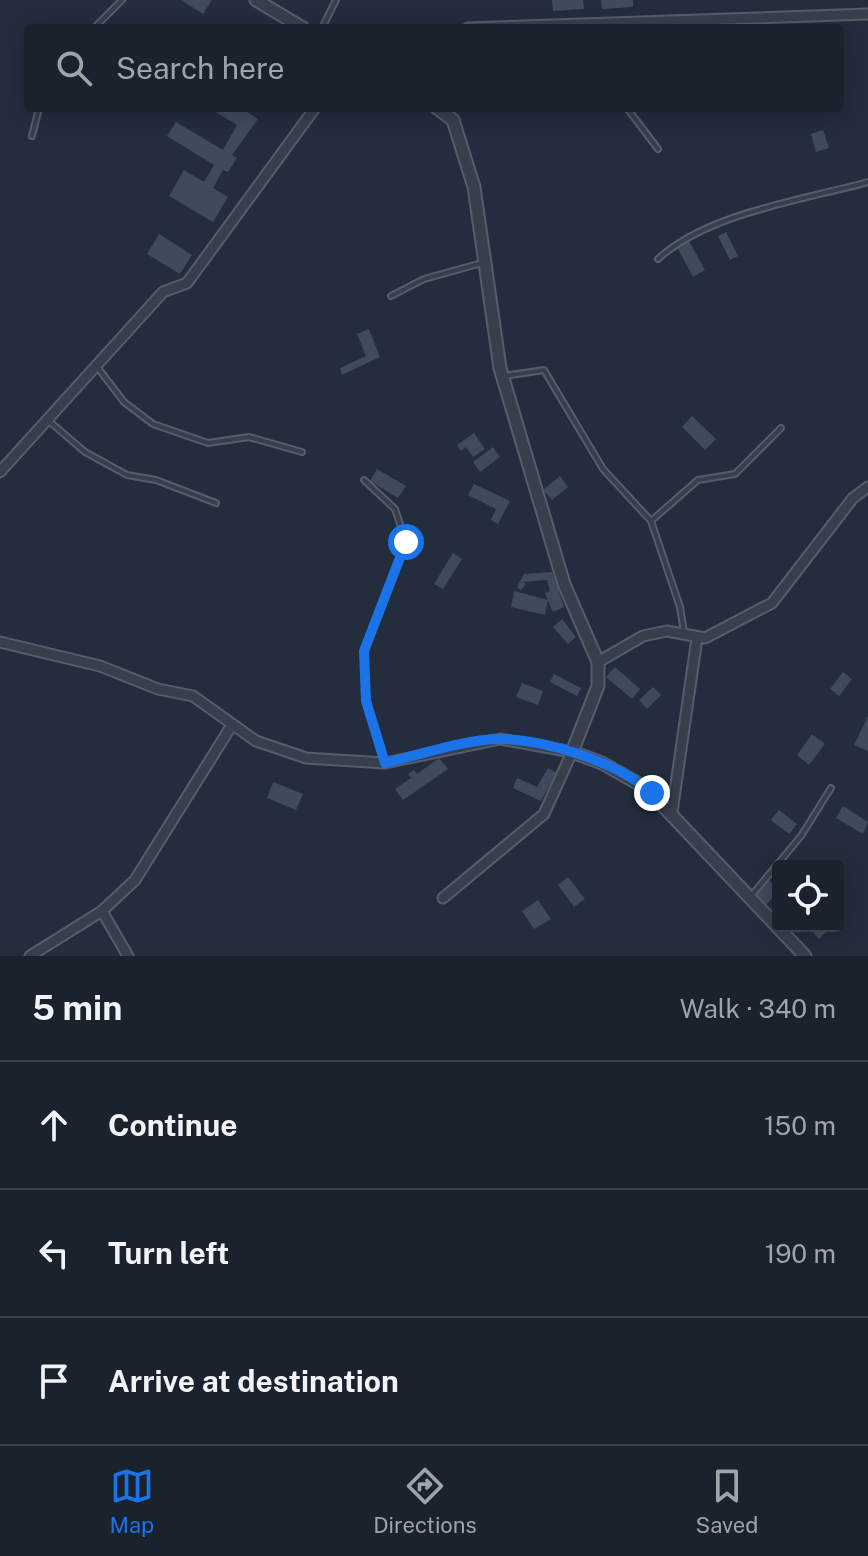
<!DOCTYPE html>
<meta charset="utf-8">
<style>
:root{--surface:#1a222e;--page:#232a36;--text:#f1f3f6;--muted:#9fa4aa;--line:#383f4a;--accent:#1a73e8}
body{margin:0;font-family:"Public Sans",sans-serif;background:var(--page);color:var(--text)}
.controls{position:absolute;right:24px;bottom:24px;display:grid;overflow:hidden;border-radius:8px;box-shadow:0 4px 20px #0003}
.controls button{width:72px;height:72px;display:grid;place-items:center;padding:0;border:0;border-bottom:2px solid var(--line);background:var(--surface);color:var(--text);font:40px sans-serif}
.stop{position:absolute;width:24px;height:24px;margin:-18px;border:6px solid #1a73e8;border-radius:50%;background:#fff}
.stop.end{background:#1a73e8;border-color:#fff;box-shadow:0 2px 8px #0008}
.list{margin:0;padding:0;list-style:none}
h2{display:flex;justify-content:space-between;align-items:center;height:104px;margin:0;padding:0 32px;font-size:34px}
h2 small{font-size:26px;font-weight:400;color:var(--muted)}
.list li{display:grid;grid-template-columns:52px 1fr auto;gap:24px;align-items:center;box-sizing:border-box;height:128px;padding:0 32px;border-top:2px solid var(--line)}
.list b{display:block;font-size:30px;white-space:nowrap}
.list em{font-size:26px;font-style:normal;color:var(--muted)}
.icon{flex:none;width:44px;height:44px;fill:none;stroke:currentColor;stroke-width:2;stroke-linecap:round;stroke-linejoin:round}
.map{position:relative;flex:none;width:868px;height:956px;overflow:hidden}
.search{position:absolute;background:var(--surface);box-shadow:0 4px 20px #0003;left:24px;right:24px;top:24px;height:88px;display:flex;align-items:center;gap:20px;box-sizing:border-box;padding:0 28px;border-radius:8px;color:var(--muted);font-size:30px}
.sheet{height:488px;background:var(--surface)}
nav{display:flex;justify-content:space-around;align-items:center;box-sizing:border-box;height:112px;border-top:2px solid var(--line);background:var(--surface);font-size:22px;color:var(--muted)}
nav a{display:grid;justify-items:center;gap:4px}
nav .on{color:var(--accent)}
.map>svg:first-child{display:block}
.building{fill:#3f4b5c}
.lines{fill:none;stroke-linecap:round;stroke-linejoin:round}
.service-casing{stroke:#555d6b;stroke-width:8}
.minor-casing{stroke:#555d6b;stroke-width:13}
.tertiary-casing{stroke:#555d6b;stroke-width:15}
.service{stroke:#373f4d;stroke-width:4}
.minor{stroke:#373f4d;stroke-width:9}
.tertiary{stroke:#373f4d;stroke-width:11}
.route{stroke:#1a73e8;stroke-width:10}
</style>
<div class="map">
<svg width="868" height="956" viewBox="0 0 868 956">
<rect width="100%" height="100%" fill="#232d3d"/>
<path class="building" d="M181 0H212L203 14Z
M552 0H583L584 9 553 11Z
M601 0H633V7L602 9Z
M209 108H241L258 119 232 155 237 158 228 172 223 170 213 188 228 197 213 222 169 196 184 170 204 182 214 165 167 136 176 122 223 150 237 125Z
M823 130 829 148 816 152 811 134Z
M726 232 738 256 730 260 718 236Z
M159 234 192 255 180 274 147 254Z
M689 241 705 270 693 277 677 247Z
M369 329 380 357 342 375 340 368 366 356 357 334Z
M692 416 716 439 705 450 682 427Z
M474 433 485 449 473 457 466 447 461 451 457 445Z
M493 447 500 457 480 472 473 462Z
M377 469 406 486 398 498 370 481Z
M560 476 568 487 552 500 543 490Z
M474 484 510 501 498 524 491 520 496 509 468 495Z
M453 553 462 559 443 589 434 584Z
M552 572 564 607 553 612 545 593 550 591 547 580 523 582 526 584 521 590 517 587 524 574Z
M514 591 548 600 545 615 511 607Z
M562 619 576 637 568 644 553 627Z
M615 667 640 689 632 699 606 677Z
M843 672 852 679 839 696 830 689Z
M554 674 581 688 577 696 550 682Z
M522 683 543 691 538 705 516 697Z
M653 687 661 695 647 709 639 700Z
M868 716V751L854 745Z
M812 734 825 744 809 765 797 755Z
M439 758 448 769 403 800 395 789 411 778 408 774 414 770 417 774Z
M548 768 556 773 541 801 513 788 517 778 537 787Z
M273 782 303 794 296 810 267 798Z
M843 806 868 822 863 834 836 818Z
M779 810 797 824 789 834 771 820Z
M568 877 585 899 574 907 558 885Z
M769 880 778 892 765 906 754 896Z
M538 900 551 919 534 929 522 911Z
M807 926H832L819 939Z"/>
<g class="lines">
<defs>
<path id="service" d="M94 28 122 0
M322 28 336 0
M627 108 658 149
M32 136 39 108
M658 259C708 213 803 200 868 182
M391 296 424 279 482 263
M98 368 124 402 153 424 208 443 249 437 302 452
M504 376 544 370 603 469 651 521 680 607 684 632
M49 421 85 452 127 475 156 480 216 503
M364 480 395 509 406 542 364 651 366 701 384 761
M651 521 698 480 735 474 781 428
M751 896 801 836 831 788"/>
<path id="minor" d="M468 28 868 14
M0 472 163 292 187 283 315 108
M0 642 100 666 158 689 193 696 256 741 306 758 385 763 500 739 572 752 544 814 443 898
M598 662 643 636 667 631 705 638 772 603 853 498 868 487
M672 812 697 638
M102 911 128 956
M30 956 102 911 135 880 232 725"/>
<path id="tertiary" d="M256 0 303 28
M437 108 453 120 474 187 500 368 564 584 598 662V686L572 752 602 763 646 788 805 956"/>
</defs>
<use href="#service" class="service-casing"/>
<use href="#minor" class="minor-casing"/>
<use href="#tertiary" class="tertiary-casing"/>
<use href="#service" class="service"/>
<use href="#minor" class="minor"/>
<use href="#tertiary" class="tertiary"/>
</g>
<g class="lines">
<path class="route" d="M406 542 364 651 366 701 385 763C419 755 466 739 501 739 547 740 617 762 652 793"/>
</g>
</svg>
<div class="controls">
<button><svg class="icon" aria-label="locate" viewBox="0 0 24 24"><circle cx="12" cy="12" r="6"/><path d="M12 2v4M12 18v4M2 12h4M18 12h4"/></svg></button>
</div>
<div class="stop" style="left:406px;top:542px"></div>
<div class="stop end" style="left:652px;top:793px"></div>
<div class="search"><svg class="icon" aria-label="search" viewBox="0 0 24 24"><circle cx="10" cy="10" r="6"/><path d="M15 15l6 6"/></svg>Search here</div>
</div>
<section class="sheet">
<h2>5 min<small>Walk · 340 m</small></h2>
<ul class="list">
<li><svg class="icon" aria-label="ahead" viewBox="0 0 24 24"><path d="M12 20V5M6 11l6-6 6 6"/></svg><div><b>Continue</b></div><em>150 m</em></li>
<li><svg class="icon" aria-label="left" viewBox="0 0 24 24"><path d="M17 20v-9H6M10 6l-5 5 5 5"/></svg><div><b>Turn left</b></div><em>190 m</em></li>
<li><svg class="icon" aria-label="arrive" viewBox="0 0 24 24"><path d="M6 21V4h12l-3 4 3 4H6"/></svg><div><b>Arrive at destination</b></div></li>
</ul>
</section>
<nav>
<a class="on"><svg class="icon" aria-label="map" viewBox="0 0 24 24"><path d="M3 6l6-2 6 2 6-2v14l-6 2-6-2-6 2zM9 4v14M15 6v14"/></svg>Map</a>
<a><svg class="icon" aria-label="directions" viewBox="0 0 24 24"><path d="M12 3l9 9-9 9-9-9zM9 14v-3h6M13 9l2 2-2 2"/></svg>Directions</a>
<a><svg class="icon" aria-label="saved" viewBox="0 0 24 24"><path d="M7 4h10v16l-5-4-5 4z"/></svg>Saved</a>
</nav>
